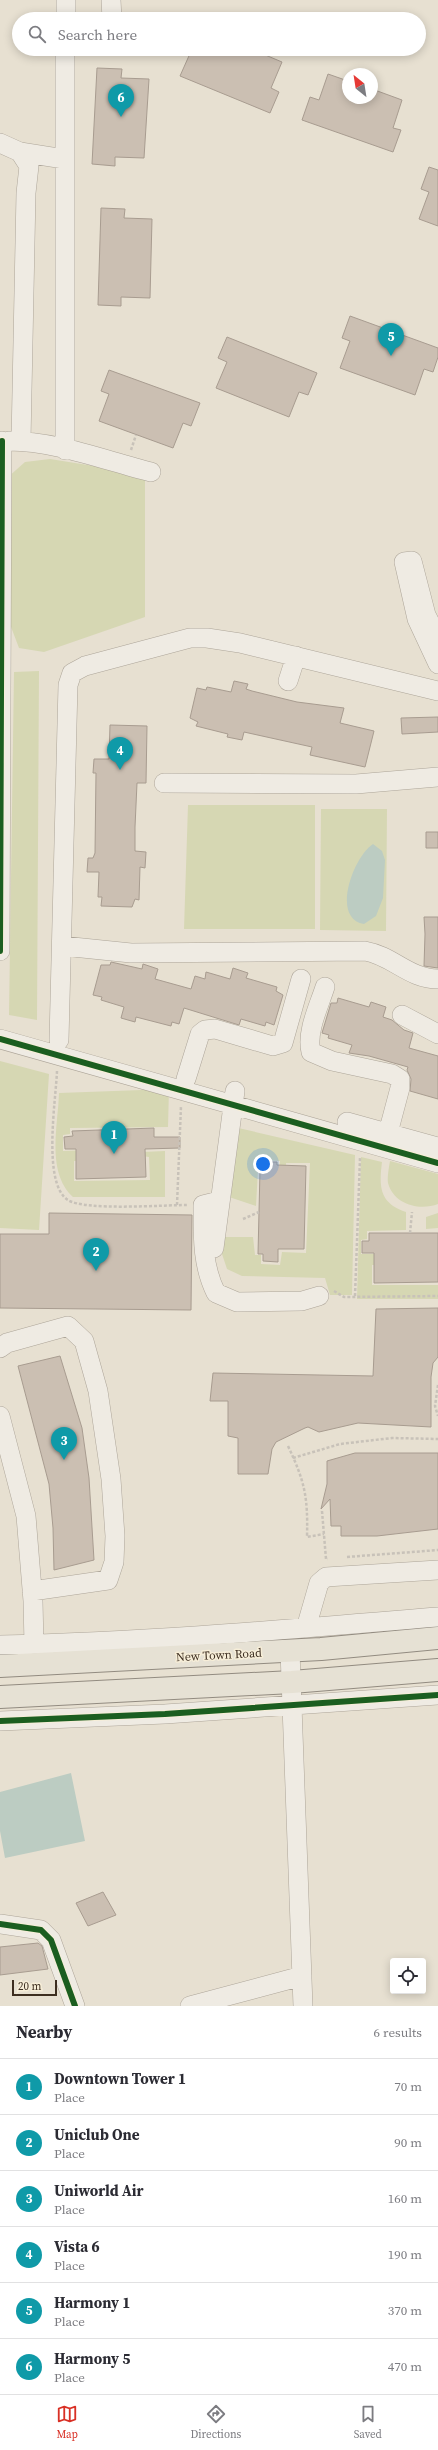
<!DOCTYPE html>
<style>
:root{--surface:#fff;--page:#f7f7f7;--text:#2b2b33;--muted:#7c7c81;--line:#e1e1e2;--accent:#d93025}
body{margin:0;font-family:"Source Serif 4",serif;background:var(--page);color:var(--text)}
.controls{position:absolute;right:12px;bottom:12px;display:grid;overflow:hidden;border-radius:4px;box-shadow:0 2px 10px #0003}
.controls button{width:36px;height:36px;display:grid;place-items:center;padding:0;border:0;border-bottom:1px solid var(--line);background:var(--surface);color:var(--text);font:20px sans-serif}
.compass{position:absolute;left:342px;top:68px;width:36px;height:36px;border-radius:50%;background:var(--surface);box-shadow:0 2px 10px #0003;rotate:330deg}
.scale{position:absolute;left:12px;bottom:10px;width:45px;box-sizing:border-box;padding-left:4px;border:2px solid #3d2e20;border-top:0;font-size:11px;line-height:14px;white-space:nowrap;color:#3d2e20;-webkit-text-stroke:3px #f7eed8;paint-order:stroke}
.you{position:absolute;left:263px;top:1164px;width:14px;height:14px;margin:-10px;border:3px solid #fff;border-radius:50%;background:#1a73e8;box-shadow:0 0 0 6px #1a73e833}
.badge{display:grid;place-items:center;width:26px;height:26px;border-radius:50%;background:var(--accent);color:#fff;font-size:13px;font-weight:700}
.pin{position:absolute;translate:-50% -33px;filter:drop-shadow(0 1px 2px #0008)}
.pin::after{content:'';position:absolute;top:21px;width:14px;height:12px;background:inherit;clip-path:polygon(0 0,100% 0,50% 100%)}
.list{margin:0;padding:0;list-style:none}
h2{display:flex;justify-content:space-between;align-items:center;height:52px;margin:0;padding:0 16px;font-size:17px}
h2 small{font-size:13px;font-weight:400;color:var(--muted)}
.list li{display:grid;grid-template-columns:26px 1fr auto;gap:12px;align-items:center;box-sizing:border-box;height:56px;padding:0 16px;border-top:1px solid var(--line)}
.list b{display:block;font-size:15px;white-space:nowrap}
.list p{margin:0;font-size:13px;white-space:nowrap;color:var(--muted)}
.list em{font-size:13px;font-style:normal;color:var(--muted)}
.icon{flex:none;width:22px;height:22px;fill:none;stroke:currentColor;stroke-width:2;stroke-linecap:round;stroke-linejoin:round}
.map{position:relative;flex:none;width:438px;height:2006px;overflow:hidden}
.search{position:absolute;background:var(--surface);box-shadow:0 2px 10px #0003;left:12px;right:12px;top:12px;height:44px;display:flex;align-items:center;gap:10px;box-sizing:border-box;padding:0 14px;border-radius:22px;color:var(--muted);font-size:15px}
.sheet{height:388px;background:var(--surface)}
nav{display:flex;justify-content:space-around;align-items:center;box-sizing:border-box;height:56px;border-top:1px solid var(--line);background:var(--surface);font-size:11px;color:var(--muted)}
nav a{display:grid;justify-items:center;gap:2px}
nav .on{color:var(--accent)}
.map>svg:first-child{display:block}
.green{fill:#d6d7b3}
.water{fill:#bcccc2}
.building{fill:#cbbfb2;stroke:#a89c90}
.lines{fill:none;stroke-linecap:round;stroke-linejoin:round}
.minor-casing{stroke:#ada599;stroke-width:20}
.major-casing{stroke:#928b80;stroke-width:24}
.path{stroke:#c8c2b9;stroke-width:2.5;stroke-dasharray:3 2;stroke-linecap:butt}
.minor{stroke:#efebe3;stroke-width:19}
.major{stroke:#e6e1d4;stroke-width:22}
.cycleway-casing{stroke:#f7eed8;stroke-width:8}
.cycleway{stroke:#1b5e20;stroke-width:6}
.labels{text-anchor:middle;stroke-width:3;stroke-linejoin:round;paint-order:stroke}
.street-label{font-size:12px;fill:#3d2e20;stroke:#f7eed8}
</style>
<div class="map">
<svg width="438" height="2006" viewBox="0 0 438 2006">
<rect width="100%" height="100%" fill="#e7e0d1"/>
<path class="green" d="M50 459 100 467 145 479V617L44 652 19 648 8 619 7 478 25 462Z
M39 671 37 1020 9 1015 14 672Z
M188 805H315V929H184Z
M321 809H387L386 931 320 930Z
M0 1061 49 1074 39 1230 0 1228Z
M169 1089 168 1127 70 1128V1134L63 1135V1151L93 1150V1160L74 1161V1181L150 1180 149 1157 142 1156V1152L165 1151V1197H73C46 1172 58 1126 59 1093Z
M234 1127 355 1155 352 1295H330L325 1278 242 1276 227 1269 222 1254 221 1237H253L255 1255H261V1264L280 1265 282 1252 306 1253 310 1163H286V1175H279L280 1161 263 1160V1169H258L256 1206 229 1197Z
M361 1157 382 1162C379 1186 379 1203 406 1212V1230L367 1231V1239L361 1240V1254H386V1265H372V1285H438V1299H357Z
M390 1161 438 1174V1204C420 1211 394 1205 388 1183 387 1177 389 1167 390 1161Z
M438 1213V1228L426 1229V1217Z"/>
<path class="water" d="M373 844 382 851 385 860 383 898 376 916 364 924C330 918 354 856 373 844Z
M71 1773 85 1841 5 1858 0 1831V1792Z"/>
<path class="building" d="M192 49H251L282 62 271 88 279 92 270 113 180 76Z
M97 68 122 69 121 78 149 79 144 158 115 157V166L92 164Z
M328 74 348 81V98H372V89L402 100 393 128 401 130 393 152 302 120 310 97 319 100Z
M429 167 438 170V226L419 219 429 192 421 189Z
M101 208 125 209 124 218 152 219 150 298 121 297V306L98 305Z
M350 316 438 348V357L433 372 424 369 415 395 340 368 350 341 342 338Z
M227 337 317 373 308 395 299 392 289 417 216 388 227 362 218 358Z
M109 370 200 403 191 426 183 423 173 448 99 421 109 394 101 391Z
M234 681 248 684 246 689 252 691 297 702 344 708 340 723 374 731 365 767 310 755 312 747 244 732 242 740 227 737 228 734 196 726 198 722 190 718 197 688 206 690 207 687 231 692Z
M438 717V732L402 734 401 718Z
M110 725 147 726 146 783H137L135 827V851L146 852 145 868 140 867 139 900 135 899 132 907 101 906 102 897H98L99 872H87L88 858H93L95 853 96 773H93L94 759H109Z
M426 832H438V848H426Z
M424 917H438V968L424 966 425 934Z
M111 962 142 969 143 964 158 969 155 979 191 989 195 976 205 979 206 972 230 979 233 968 248 973 246 978 277 987 276 991 283 995 274 1025 266 1022 265 1026 241 1019 239 1025 184 1008 179 1024 172 1022 171 1026 136 1017 135 1022 121 1018 124 1007 101 1000 102 997 93 995 101 965H110Z
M338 998 369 1007 371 1002 386 1007 383 1017 392 1020 404 1030 413 1033 409 1048 438 1056V1099L410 1091 411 1079 407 1070 408 1067 369 1056 349 1053 352 1045 328 1038 329 1035 322 1033 331 1003H337Z
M154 1128V1137H180V1148L145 1149 146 1177 76 1179V1149H65L64 1137 73 1136 72 1131Z
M265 1162H277V1165L306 1166 304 1249H278V1262L263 1261V1254H258L260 1170H265Z
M49 1213 192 1215 191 1310 0 1308V1234H49Z
M369 1233H438V1282L374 1283V1253H362V1241H369Z
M438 1308V1357L433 1363 431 1377V1427L358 1423 319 1432 308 1427 305 1428 276 1442 272 1449 268 1474H238V1438L228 1436V1401H210L213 1373 373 1376 376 1309Z
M60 1356 82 1428 89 1478 94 1560 54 1570 53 1528 49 1484 18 1366Z
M355 1453H438V1529L377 1536H341V1526H331L330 1499 321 1509 327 1484V1461Z
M103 1892 116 1915 88 1926 76 1903Z
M38 1943 42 1946 48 1969 0 1975V1947Z"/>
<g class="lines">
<defs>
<path id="minor" d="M111 0 112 19
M66 19V0
M0 143 20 152 29 166 26 193 21 441
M20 152 64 159
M9 441C56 441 106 461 151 472
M65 450V49
M438 638 426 615 412 561 404 562 417 619 438 664
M288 681 296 656
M164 783 356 784 438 777
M63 946 131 953 365 951C393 956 409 979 438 979
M0 951 2 441
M325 987C319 1006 306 1032 311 1052L332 1061 392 1074 400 1079V1088L388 1133
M402 1015 438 1034
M0 1039 438 1163
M59 1040 68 685 72 673 85 666 190 638H207L240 643 438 691
M186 1079 200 1034 205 1030 215 1029 273 1046 283 1043 301 979
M347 1122 438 1147
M219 1201 203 1205C203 1236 202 1265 216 1293L237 1302 302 1301 319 1296
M214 1248 235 1091
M0 1348 7 1343 68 1326 84 1341 98 1391 111 1479 115 1536 114 1562 108 1580 32 1591
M0 1416 26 1516 33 1601 34 1645
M306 1628 319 1583 326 1577 438 1570
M0 1645C146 1642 292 1629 438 1617
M290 1651 303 2006
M0 1721 165 1714 438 1695
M0 1924 41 1930 51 1940 75 2006
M190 2006 302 1976"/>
<path id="major" d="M0 1666 321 1649 438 1638
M0 1697 292 1682 438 1670"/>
</defs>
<use href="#minor" class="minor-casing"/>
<use href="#major" class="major-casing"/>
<path class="path" d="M131 450 136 435
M57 1071C56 1099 42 1184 68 1200 85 1211 163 1205 187 1205
M177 1205 181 1106
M243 1219 259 1212
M410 1233 412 1212
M334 1291 344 1297 438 1296
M355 1296 360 1158
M438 1385 435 1406 438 1416
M288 1446C305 1482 308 1497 307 1537L324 1534
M293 1458 340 1444 392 1438 438 1439
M322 1511 326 1559H328
M347 1557 438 1550"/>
<use href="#minor" class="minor"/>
<use href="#major" class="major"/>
<defs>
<path id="cycleway" d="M0 951 2 441
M0 1039 438 1163
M0 1721 165 1714 438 1695
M0 1924 41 1930 51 1940 75 2006"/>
</defs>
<use href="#cycleway" class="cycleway-casing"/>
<use href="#cycleway" class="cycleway"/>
</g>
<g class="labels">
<g class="street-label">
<text transform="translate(219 1655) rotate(-3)" y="4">New Town Road</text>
</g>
</g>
</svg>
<div class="controls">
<button><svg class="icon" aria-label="locate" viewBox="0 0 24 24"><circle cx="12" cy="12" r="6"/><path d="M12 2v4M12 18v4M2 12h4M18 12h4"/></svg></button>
</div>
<svg class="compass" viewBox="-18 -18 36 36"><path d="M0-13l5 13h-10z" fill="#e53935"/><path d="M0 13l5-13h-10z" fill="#7c7c81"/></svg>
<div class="scale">20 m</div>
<div class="you"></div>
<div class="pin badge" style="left:114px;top:1154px;background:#0f9aa8">1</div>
<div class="pin badge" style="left:96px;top:1271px;background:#0f9aa8">2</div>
<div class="pin badge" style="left:64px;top:1460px;background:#0f9aa8">3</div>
<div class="pin badge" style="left:120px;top:770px;background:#0f9aa8">4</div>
<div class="pin badge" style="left:391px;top:356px;background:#0f9aa8">5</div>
<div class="pin badge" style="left:121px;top:117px;background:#0f9aa8">6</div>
<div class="search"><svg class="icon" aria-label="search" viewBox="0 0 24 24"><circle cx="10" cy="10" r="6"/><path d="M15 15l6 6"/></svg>Search here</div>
</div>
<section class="sheet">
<h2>Nearby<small>6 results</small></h2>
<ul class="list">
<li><span class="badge" style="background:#0f9aa8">1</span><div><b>Downtown Tower 1</b><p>Place</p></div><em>70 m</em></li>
<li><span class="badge" style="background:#0f9aa8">2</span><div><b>Uniclub One</b><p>Place</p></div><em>90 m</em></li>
<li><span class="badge" style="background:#0f9aa8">3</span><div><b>Uniworld Air</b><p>Place</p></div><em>160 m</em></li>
<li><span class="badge" style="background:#0f9aa8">4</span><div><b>Vista 6</b><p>Place</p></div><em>190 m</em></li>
<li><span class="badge" style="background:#0f9aa8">5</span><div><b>Harmony 1</b><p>Place</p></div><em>370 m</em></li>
<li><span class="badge" style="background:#0f9aa8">6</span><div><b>Harmony 5</b><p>Place</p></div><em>470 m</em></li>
</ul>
</section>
<nav>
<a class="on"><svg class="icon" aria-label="map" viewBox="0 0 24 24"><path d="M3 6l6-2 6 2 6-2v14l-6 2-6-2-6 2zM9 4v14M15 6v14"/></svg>Map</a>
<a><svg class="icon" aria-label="directions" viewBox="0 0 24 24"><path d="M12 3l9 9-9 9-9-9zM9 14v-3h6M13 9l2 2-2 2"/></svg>Directions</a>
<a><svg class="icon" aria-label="saved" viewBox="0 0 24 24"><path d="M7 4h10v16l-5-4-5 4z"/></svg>Saved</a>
</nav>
